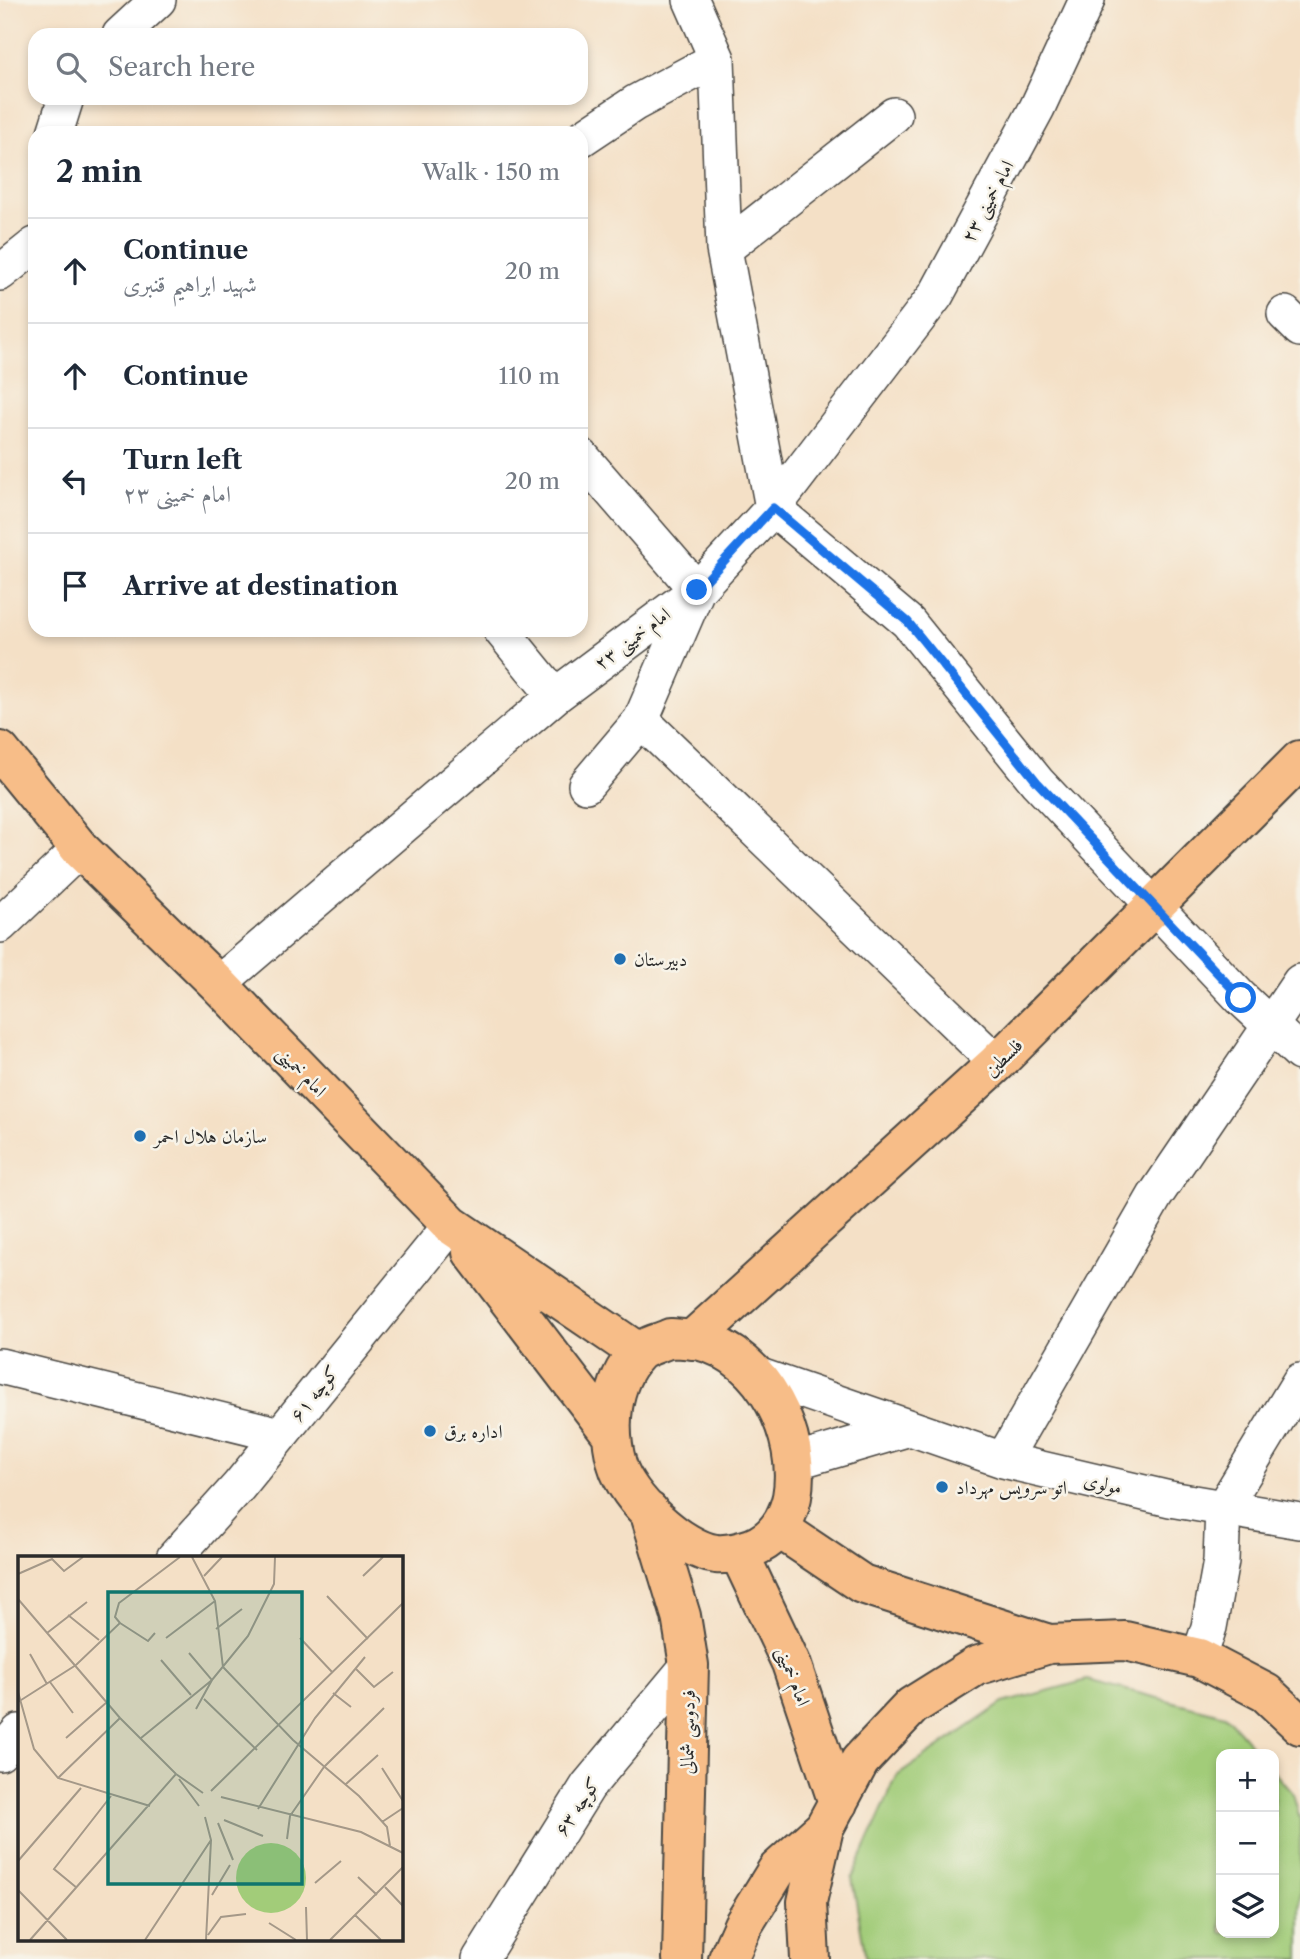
<!DOCTYPE html>
<meta charset="utf-8">
<style>
:root{--surface:#fff;--page:#f6f6f7;--text:#1f2937;--muted:#747a83;--line:#e0e1e3}
body{margin:0;font-family:"Libre Caslon Text",Amiri,serif;background:var(--page);color:var(--text)}
.controls{position:absolute;right:21px;bottom:21px;display:grid;overflow:hidden;border-radius:14px;box-shadow:0 4px 10px #0003}
.controls button{width:63px;height:63px;display:grid;place-items:center;padding:0;border:0;border-bottom:2px solid var(--line);background:var(--surface);color:var(--text);font:35px sans-serif}
.stop{position:absolute;width:21px;height:21px;margin:-16px;border:5px solid #1a73e8;border-radius:50%;background:#fff}
.stop.end{background:#1a73e8;border-color:#fff;box-shadow:0 2px 7px #0008}
.list{margin:0;padding:0;list-style:none}
h2{display:flex;justify-content:space-between;align-items:center;height:91px;margin:0;padding:0 28px;font-size:30px}
h2 small{font-size:23px;font-weight:400;color:var(--muted)}
.list li{display:grid;grid-template-columns:46px 1fr auto;gap:21px;align-items:center;box-sizing:border-box;height:105px;padding:0 28px;border-top:2px solid var(--line)}
.list b{display:block;font-size:26px;white-space:nowrap}
.list p{margin:0;font-size:23px;white-space:nowrap;color:var(--muted)}
.list em{font-size:23px;font-style:normal;color:var(--muted)}
.icon{flex:none;width:38px;height:38px;fill:none;stroke:currentColor;stroke-width:2;stroke-linecap:round;stroke-linejoin:round}
.map{position:relative;flex:none;width:1300px;height:1959px;overflow:hidden}
.search{position:absolute;background:var(--surface);box-shadow:0 4px 10px #0003;left:28px;top:28px;width:560px;height:77px;display:flex;align-items:center;gap:18px;box-sizing:border-box;padding:0 24px;border-radius:21px;color:var(--muted);font-size:26px}
.panel{position:absolute;background:var(--surface);box-shadow:0 4px 10px #0003;left:28px;top:126px;width:560px;height:511px;border-radius:21px}
.map>svg:first-child{display:block}
.grass{fill:#a2cc79;stroke:#667c52;stroke-width:2}
.lines{fill:none;stroke-linecap:round;stroke-linejoin:round}
.minor-casing{stroke:#494642;stroke-width:38}
.major-casing{stroke:#494642;stroke-width:42}
.minor{stroke:#fff;stroke-width:35}
.major{stroke:#f7bd88;stroke-width:38}
.route{stroke:#1a73e8;stroke-width:9}
.poi-dot{fill:#1f6fb2;stroke:#f7f3e8;stroke-width:2.5}
.labels{text-anchor:middle;stroke-width:5;stroke-linejoin:round;paint-order:stroke}
.street-label{font-size:19px;fill:#2b2b2b;stroke:#f7f3e8}
.poi-label{font-size:19px;fill:#2b2b2b;stroke:#f7f3e8;text-anchor:start}
.inset-road{fill:none;stroke:#a49888;stroke-width:2}
.view{fill:#0f766e;fill-opacity:0.15;stroke:#0f766e;stroke-width:3.5}
.inset-edge{fill:none;stroke:#2b2b2b;stroke-width:3.5}
</style>
<div class="map">
<svg width="1300" height="1959" viewBox="0 0 1300 1959">
<rect width="100%" height="100%" fill="#f7f3e8"/>
<filter id="ink" filterUnits="userSpaceOnUse"><feTurbulence type="fractalNoise" baseFrequency=".0143" numOctaves="2"/><feDisplacementMap in="SourceGraphic" scale="14" xChannelSelector="R" yChannelSelector="G"/><feConvolveMatrix kernelMatrix="1 2 1 2 8 2 1 2 1" color-interpolation-filters="sRGB"/></filter>
<filter id="wash" filterUnits="userSpaceOnUse"><feTurbulence type="fractalNoise" baseFrequency=".00686" numOctaves="4" result="noise"/><feDisplacementMap in="SourceGraphic" scale="28" xChannelSelector="R" yChannelSelector="G"/><feGaussianBlur stdDeviation="1.57" result="paint"/><feColorMatrix in="noise" values="0 0 0 0 0 0 0 0 0 0 0 0 0 0 0 0 0 1.4 0 .05"/><feComposite in="paint" operator="in"/></filter>
<g filter="url(#wash)">
<rect width="100%" height="100%" fill="#f4e0c6"/>
<path class="grass" d="M1087 1680 1225 1715 1259 1754H1221V1933H1274V1772L1293 1794 1300 1820V1959H866L852 1878 897 1776 1003 1703Z"/>
</g>
<g filter="url(#ink)">
<g class="lines">
<defs>
<path id="minor" d="M691 0 717 59 724 249 773 508 908 622 1037 782 1241 998 1300 1053
M120 35 158 0
M55 133 66 98
M581 139 635 103 717 59
M724 249 894 115
M0 273 35 245
M1285 314 1300 329
M581 456 697 590 641 720 586 785
M501 630 555 696
M641 720 997 1063
M0 925 80 849
M218 984 555 696 697 590 773 508 936 295 1037 108 1087 0
M0 1366 280 1435
M757 1375 1003 1460 1170 1499 1300 1521
M1003 1460 1155 1196 1300 982
M794 1462 910 1428
M174 1558 239 1486 451 1225
M1199 1658 1209 1627 1221 1561 1223 1508 1300 1381
M0 1753 19 1732
M480 1959 588 1786 689 1665"/>
<path id="major" d="M0 751 80 849 218 984 451 1225 638 1352
M472 1252 612 1435
M670 1338C680 1339 691 1339 701 1341 764 1356 803 1437 792 1497 787 1521 775 1539 752 1548 740 1552 729 1555 716 1554 681 1550 626 1497 617 1464 607 1429 610 1383 637 1354 644 1346 660 1343 670 1338Z
M692 1340 997 1063 1300 760
M649 1511 681 1616 689 1665 682 1959
M780 1529 862 1584 1049 1644
M739 1553 791 1663 838 1803
M728 1959 743 1925 777 1870 824 1828
M810 1959 807 1902 824 1828 860 1761 912 1706 976 1666 1049 1644 1125 1641 1199 1658 1266 1693 1300 1725"/>
</defs>
<use href="#minor" class="minor-casing"/>
<use href="#major" class="major-casing"/>
<use href="#minor" class="minor"/>
<use href="#major" class="major"/>
</g>
</g>
<g class="lines" filter="url(#ink)">
<path class="route" d="M697 590 773 508 908 622 1037 782 1241 998"/>
</g>
<g class="poi-dot">
<circle cx="620" cy="959" r="7"/>
<circle cx="140" cy="1136" r="7"/>
<circle cx="430" cy="1431" r="7"/>
<circle cx="942" cy="1487" r="7"/>
</g>
<g class="labels">
<g class="street-label">
<text transform="translate(987 201) rotate(-62)" y="7">امام خمینی ۲۳</text>
<text transform="translate(632 638) rotate(-37)" y="7">امام خمینی ۲۳</text>
<text transform="translate(1003 1057) rotate(-44)" y="7">فلسطین</text>
<text transform="translate(302 1071) rotate(46)" y="7">امام خمینی</text>
<text transform="translate(314 1393) rotate(-51)" y="7">کوچه ۶۱</text>
<text transform="translate(1103 1483) rotate(13)" y="7">مولوی</text>
<text transform="translate(794 1676) rotate(69)" y="7">امام خمینی</text>
<text transform="translate(687 1732) rotate(-89)" y="7">فردوسی شمالی</text>
<text transform="translate(577 1806) rotate(-56)" y="7">کوچه ۶۳</text>
</g>
<g class="poi-label">
<text x="634" y="966">دبیرستان</text>
<text x="154" y="1143">سازمان هلال احمر</text>
<text x="444" y="1438">اداره برق</text>
<text x="956" y="1494">اتو سرویس مهرداد</text>
</g>
</g>
<g transform="translate(18 1556)">
<rect width="385" height="385" fill="#f4e0c6"/>
<path d="M218 322a35 35 0 1 1 70 0a35 35 0 1 1-70 0Z" fill="#a2cc79"/>
<path class="inset-road" d="M174 1 197 45 205 111 275 184 341 240 369 271 372 290M0 18 34 3 46 15 65 1M186 20 204 1M345 20 365 1M309 40 350 83M0 43 102 162 158 218 185 237M50 59 81 84M102 67 130 85 137 77M198 73 224 53M29 77 69 46M148 82 197 45M282 82 315 117M171 97 194 124 178 153M12 98 29 128M143 104 173 139M337 112 356 131 375 116M32 126 55 157M0 136 16 193 40 222 132 250M315 137 333 151M186 143 239 194M0 146 58 109 102 67 97 61 101 47 162 1M48 182 89 146M123 182 194 124 230 80 256 28 257 1M364 212 385 245M40 222 102 162M161 223 181 250M328 228 360 199M193 235 385 47M203 241 343 276 385 297M240 253 297 162 347 101M187 261 193 284 188 384M206 264 245 280M364 266 385 252M200 267 215 304M269 283 272 260 306 211 366 152M0 305 63 232M340 321 359 339M297 327 323 305M367 331 385 350M59 332 36 313 93 240M0 334 49 384M194 339 212 309M288 351 289 384M337 359 363 384M251 367 278 384M190 379 203 361 228 358M12 384 158 218M127 384 193 284M312 384 385 311"/>
<path class="view" d="M90 36H284V328H90Z"/>
<rect width="385" height="385" class="inset-edge"/>
</g>
</svg>
<div class="controls">
<button>+</button>
<button>−</button>
<button><svg class="icon" aria-label="layers" viewBox="0 0 24 24"><path d="M12 4l9 5-9 5-9-5zM3 14l9 5 9-5"/></svg></button>
</div>
<div class="stop" style="left:1241px;top:998px"></div>
<div class="stop end" style="left:697px;top:590px"></div>
<div class="search"><svg class="icon" aria-label="search" viewBox="0 0 24 24"><circle cx="10" cy="10" r="6"/><path d="M15 15l6 6"/></svg>Search here</div>
<section class="panel">
<h2>2 min<small>Walk · 150 m</small></h2>
<ul class="list">
<li><svg class="icon" aria-label="ahead" viewBox="0 0 24 24"><path d="M12 20V5M6 11l6-6 6 6"/></svg><div><b>Continue</b><p>شهید ابراهیم قنبری</p></div><em>20 m</em></li>
<li><svg class="icon" aria-label="ahead" viewBox="0 0 24 24"><path d="M12 20V5M6 11l6-6 6 6"/></svg><div><b>Continue</b></div><em>110 m</em></li>
<li><svg class="icon" aria-label="left" viewBox="0 0 24 24"><path d="M17 20v-9H6M10 6l-5 5 5 5"/></svg><div><b>Turn left</b><p>امام خمینی ۲۳</p></div><em>20 m</em></li>
<li><svg class="icon" aria-label="arrive" viewBox="0 0 24 24"><path d="M6 21V4h12l-3 4 3 4H6"/></svg><div><b>Arrive at destination</b></div></li>
</ul>
</section>
</div>
